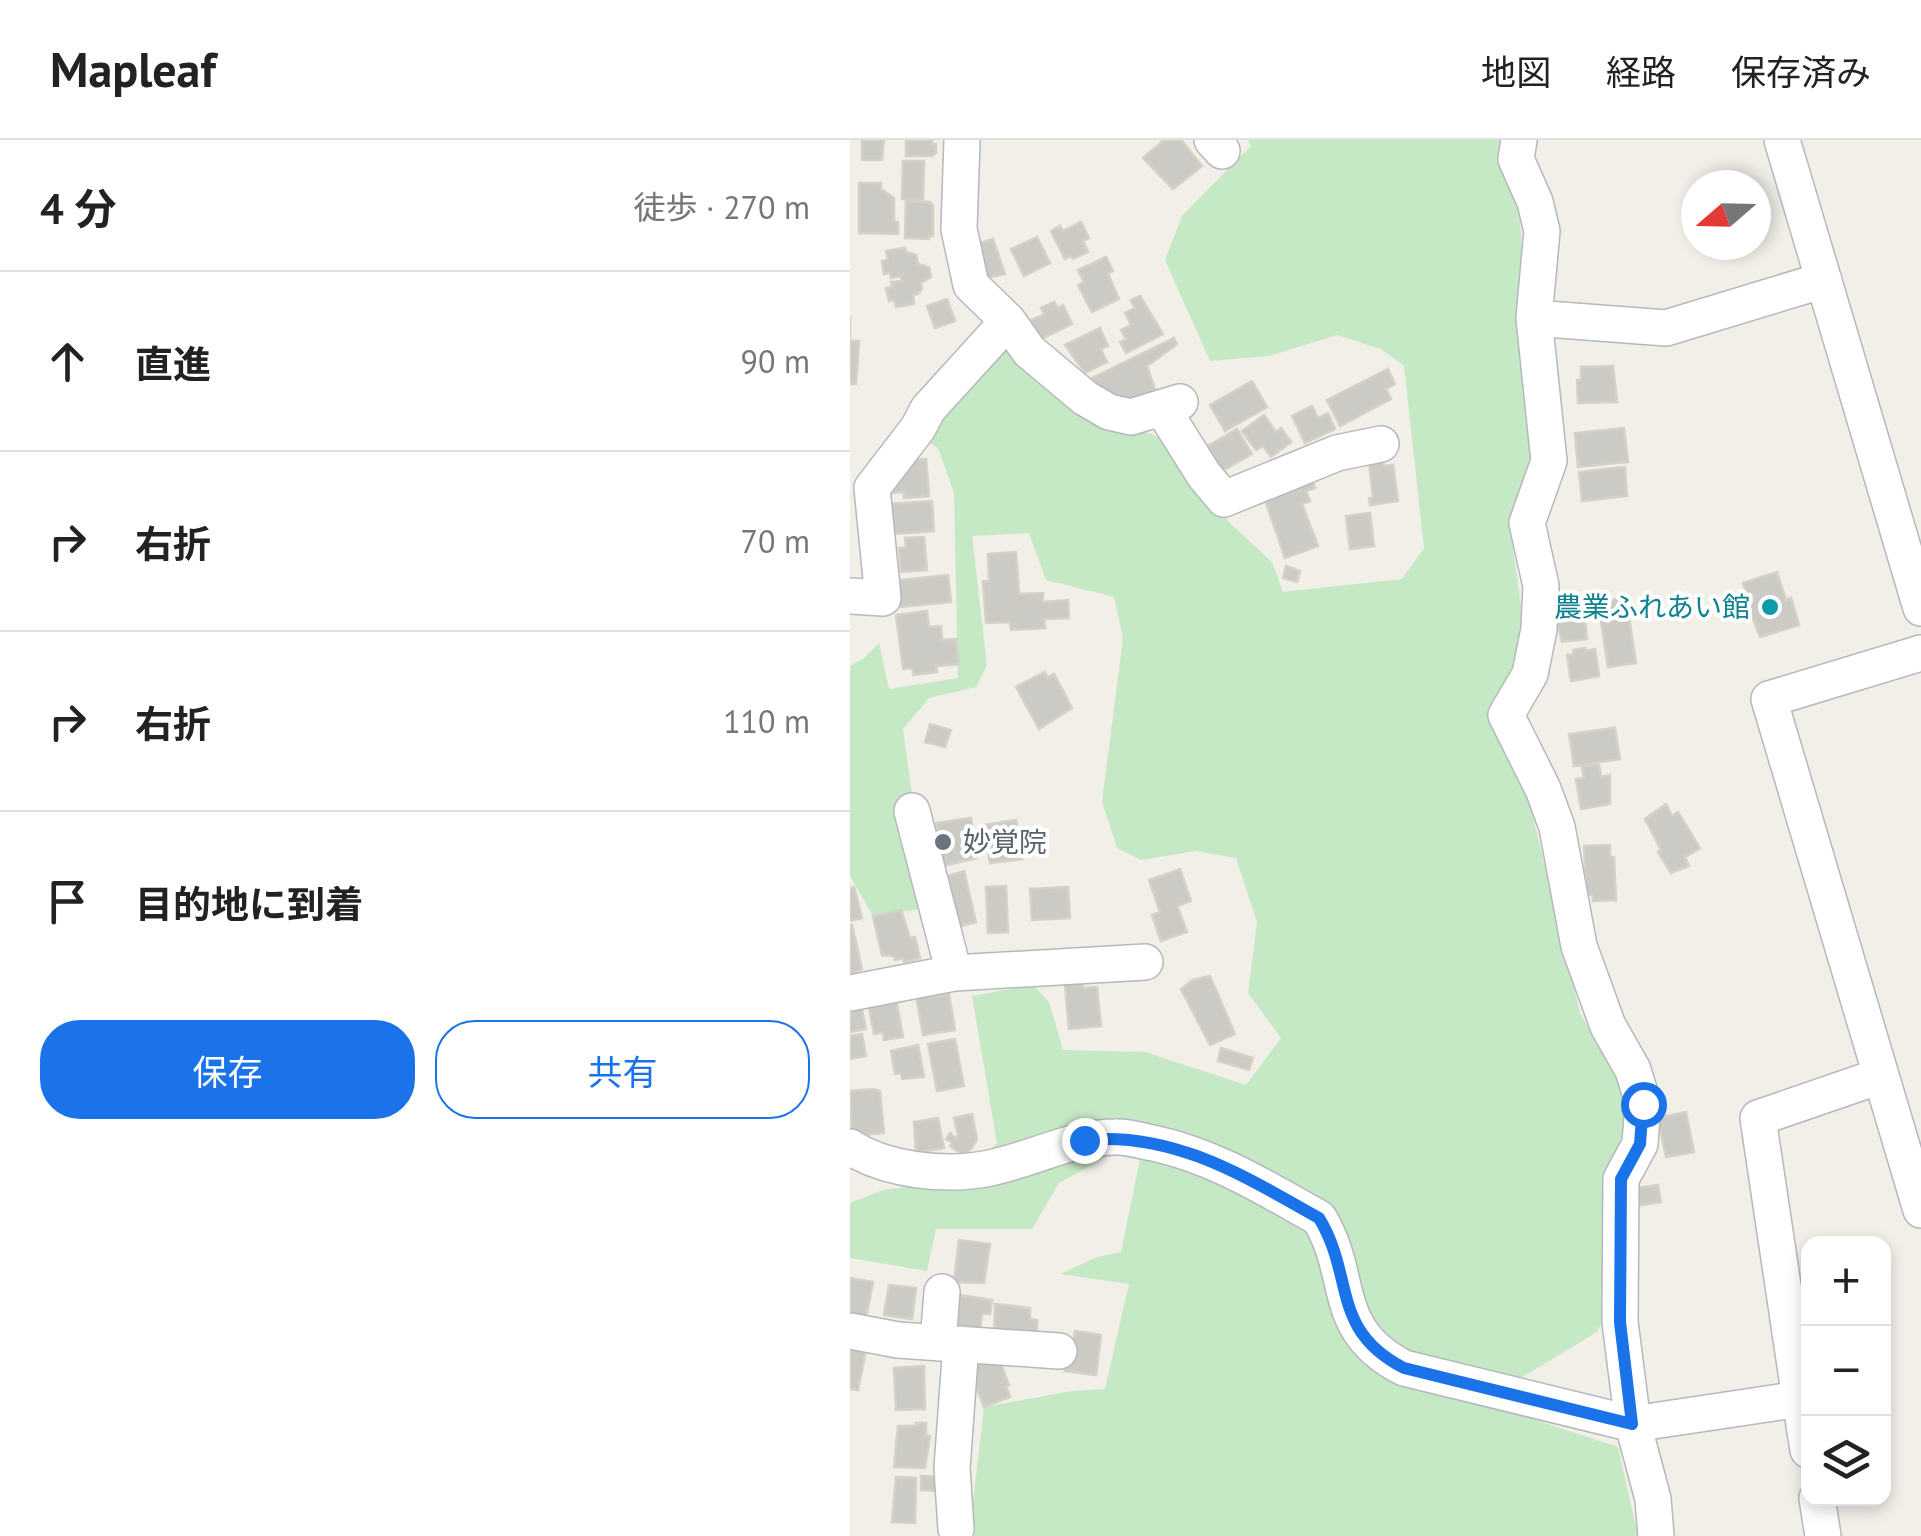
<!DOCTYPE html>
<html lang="ja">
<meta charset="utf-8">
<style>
:root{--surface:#fff;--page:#f2f2f2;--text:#222;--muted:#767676;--line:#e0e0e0;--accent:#1a73e8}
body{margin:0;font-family:"PT Sans","Noto Sans JP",sans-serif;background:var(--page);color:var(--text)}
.controls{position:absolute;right:30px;bottom:30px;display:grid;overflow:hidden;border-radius:20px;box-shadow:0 5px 15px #0003}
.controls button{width:90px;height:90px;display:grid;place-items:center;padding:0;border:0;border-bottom:2px solid var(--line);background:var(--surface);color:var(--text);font:50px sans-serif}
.compass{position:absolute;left:831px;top:30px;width:90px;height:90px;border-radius:50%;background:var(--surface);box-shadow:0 5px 15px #0003;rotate:250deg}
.stop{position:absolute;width:30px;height:30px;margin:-22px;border:8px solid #1a73e8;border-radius:50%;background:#fff}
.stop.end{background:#1a73e8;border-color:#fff;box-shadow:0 2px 10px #0008}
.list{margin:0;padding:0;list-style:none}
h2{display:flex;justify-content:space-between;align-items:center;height:130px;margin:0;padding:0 40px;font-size:42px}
h2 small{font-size:32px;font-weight:400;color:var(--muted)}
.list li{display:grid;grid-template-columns:65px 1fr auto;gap:30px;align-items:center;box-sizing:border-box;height:180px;padding:0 40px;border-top:2px solid var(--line)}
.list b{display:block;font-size:38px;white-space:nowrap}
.list em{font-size:32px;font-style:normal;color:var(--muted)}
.actions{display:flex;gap:20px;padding:30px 40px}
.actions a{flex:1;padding:22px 0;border:2px solid var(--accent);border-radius:40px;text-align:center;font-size:35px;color:var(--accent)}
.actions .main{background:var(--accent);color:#fff}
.icon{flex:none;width:55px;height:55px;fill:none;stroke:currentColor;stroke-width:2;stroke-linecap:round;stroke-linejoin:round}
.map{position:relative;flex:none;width:1071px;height:1396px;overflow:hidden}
header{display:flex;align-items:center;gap:60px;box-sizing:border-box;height:140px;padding:0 50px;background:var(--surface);border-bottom:2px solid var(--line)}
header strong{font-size:48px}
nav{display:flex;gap:55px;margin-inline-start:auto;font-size:35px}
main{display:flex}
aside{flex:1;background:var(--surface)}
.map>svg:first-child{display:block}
.green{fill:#c5e8c5}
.building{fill:#cccac5;stroke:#d6d1c6;stroke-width:2.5}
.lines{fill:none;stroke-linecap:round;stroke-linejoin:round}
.minor-casing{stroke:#b5b8bc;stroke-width:38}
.minor{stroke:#fff;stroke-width:35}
.route{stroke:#1a73e8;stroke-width:12}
.culture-dot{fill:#0f9aa8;stroke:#fff;stroke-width:4}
.worship-dot{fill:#6b7280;stroke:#fff;stroke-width:4}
.labels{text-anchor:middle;stroke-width:8;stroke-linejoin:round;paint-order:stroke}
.culture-label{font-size:28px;fill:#0d838f;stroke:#fff;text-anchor:end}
.worship-label{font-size:28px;fill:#5b616d;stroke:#fff;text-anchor:start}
</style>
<header>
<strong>Mapleaf</strong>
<nav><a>地図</a><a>経路</a><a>保存済み</a></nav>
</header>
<main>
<aside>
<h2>4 分<small>徒歩 · 270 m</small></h2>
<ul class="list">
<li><svg class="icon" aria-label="ahead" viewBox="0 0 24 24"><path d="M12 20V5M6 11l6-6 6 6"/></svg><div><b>直進</b></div><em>90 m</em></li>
<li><svg class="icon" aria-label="right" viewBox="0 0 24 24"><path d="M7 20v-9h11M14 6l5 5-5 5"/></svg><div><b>右折</b></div><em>70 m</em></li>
<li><svg class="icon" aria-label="right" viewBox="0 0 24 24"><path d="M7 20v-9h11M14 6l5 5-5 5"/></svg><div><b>右折</b></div><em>110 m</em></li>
<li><svg class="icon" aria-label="arrive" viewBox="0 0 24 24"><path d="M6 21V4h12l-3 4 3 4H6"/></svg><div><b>目的地に到着</b></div></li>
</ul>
<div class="actions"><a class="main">保存</a><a>共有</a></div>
</aside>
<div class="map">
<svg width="1071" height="1396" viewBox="0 0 1071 1396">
<rect width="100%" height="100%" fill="#f1efe8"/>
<path class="green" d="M398 0H647L654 3 669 68 672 108 682 335 660 386 673 480 661 533 649 562 681 668 730 873 770 943 777 996 753 1060 756 1173 747 1192 669 1239 664 1273 768 1307 788 1396H119L134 1267 222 1251 255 1249 279 1144 210 1134 247 1117 271 1112 290 1020 261 1014 209 1043 182 1089H86L77 1131 0 1118V1063L33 1050 108 1041 147 1003 122 856 183 845 199 862 213 910 295 912 396 945 431 898 398 853 407 782 386 718 345 711 291 720 267 708 252 662 273 498 264 457 196 440 179 393 122 396 137 525 126 547 79 558 53 589 62 654 69 769 23 776 0 736V526L14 518 29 503 39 549 108 538 104 353 88 308 50 283 127 187 173 220 281 286 308 297 382 385 422 422 433 452 552 439 574 408 554 226 531 209 487 195 419 216 360 221 315 120 332 76 401 6Z"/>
<path class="building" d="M12 0H34L32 20H12Z
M56 0H82V4H86V13L82 16H56Z
M314 0H331L352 26 323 49 293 18Z
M53 21H74L73 59H52Z
M9 43H31V49L44 58V81L48 82V94L9 93Z
M56 61 80 62 83 65V96H79V99L55 98Z
M231 82 239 98 233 101 238 112 223 119 221 116 215 119 201 91 210 86 213 91Z
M187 97 200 123 174 136 161 109Z
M143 99 155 134 134 138 125 111 132 109 130 103Z
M55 108 56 112 66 115 68 124 79 127 81 137 71 143 72 149 68 154 63 155 64 164 46 167 44 160 39 161 36 148 42 147 41 142 51 141V136L41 138 40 133 34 134 32 121 38 120 36 111Z
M256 117 263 131 258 134 269 159 242 172 228 145 234 142 228 130Z
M290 156 313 194 276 213 270 202 276 199 271 190 281 185 275 173 285 168 281 160Z
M97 159 105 181 85 188 77 166Z
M204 162 208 168 213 165 222 184 191 199 181 180 195 174 191 168Z
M0 175V201H9L6 244H0Z
M250 188 258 206 251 209 257 222 235 233 215 205Z
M324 198 327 204 297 226 308 258 278 265 232 243Z
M763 226 767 262 728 263 727 240H731V227Z
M538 229 545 244 536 249 541 259 490 286 477 260Z
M402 241 417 267 375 291 360 265Z
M462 266 468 278 478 273 485 289 455 303 442 276Z
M414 275 426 292 431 288 441 302 421 317 413 306 406 310 392 291Z
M774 288 778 322 728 327 725 293Z
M387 289 402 314 372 331 358 306Z
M76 319 79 356 54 358V352L40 353 57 320Z
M533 321 534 326 543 325 548 361 520 365 519 358 523 357 519 322Z
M775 327 777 356 732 361 729 332Z
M461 336 465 348 456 351 460 361 452 364 468 406 435 418 414 357Z
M82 361 84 391 42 394 40 364Z
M520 373 524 406 500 409 496 376Z
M74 397 77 430 51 432 49 408H56L55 398Z
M166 412 169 454 193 453V462L218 460 219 478 194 479 195 488 161 490 160 482 136 483 133 441H139L138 414Z
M436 426 450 431 447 442 433 438Z
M927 432 936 460 941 458 949 485 910 497 893 453 896 452 893 443Z
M98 435 101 462 51 467 49 440Z
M776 458 786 523 758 527 748 462Z
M733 465 737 499 712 502 704 469Z
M77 471 79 487 91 486 92 500 106 499 109 524 86 526 87 532 63 535V528L53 529 46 475Z
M735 508V511L745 509 749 536 721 541 717 515 724 514 723 510Z
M195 532 197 538 204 534 222 568 189 589 166 547Z
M80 584 101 590 95 607 75 602Z
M765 588 770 619 724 626 719 594Z
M749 624 751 637 760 635V664L731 669 726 639 734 638 732 627Z
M816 664 822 676 828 672 850 708 835 717 839 726 821 733 808 712 811 710 795 679Z
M121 678 127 718 93 726 86 683Z
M166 680 172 719 140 723 137 706H132L130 694 135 693 134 685Z
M760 705V717H764L766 760 743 761V755H736L734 706Z
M330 729 341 761 327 766 337 792 311 801 302 775 310 772 299 740Z
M114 731 126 782 104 788 90 738Z
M156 746 158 792 138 793 136 747Z
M4 747 12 778 0 781V748Z
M218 747 220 778 182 780 180 749Z
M51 770 60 798 65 797 70 818 54 822 53 818 45 820 44 816 32 815 23 776Z
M2 785 12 829 0 835V786Z
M360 836 385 894 360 905 331 849 343 840Z
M232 842 233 848 247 847 251 886 219 889 215 844Z
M81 853 82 857 99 854 105 890 73 895 66 855Z
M46 859 53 897 34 900 33 892 24 894 18 863Z
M11 865 16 889 0 892V867Z
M12 894 16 916 0 919V896Z
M105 899 114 946 87 951 78 904Z
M68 905 74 937 52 939 51 933 45 934 41 911Z
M371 908 403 918 399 930 368 921Z
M23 949 30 951 34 993 2 996 0 951Z
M836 972 844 1012 816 1017 808 978Z
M122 974 127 1000 115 1017 100 1006 102 1003 96 999 100 993 106 998 108 995 104 978Z
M88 978 94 1008 66 1013 64 982Z
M808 1045 811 1062 785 1066 782 1049Z
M109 1100 140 1104 134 1143 104 1142Z
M0 1138 23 1142 15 1184 0 1181Z
M39 1145 66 1148 62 1179 34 1175Z
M104 1154 142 1160 140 1174H132L129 1198 99 1194Z
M145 1164 180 1168V1179L187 1180V1197L144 1196Z
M225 1191 251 1195 246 1235 215 1231 218 1217H221Z
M0 1202 17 1205 8 1250 0 1249Z
M148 1216 159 1245 156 1246 160 1257 134 1267 119 1228Z
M74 1226 75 1269 46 1270 44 1228Z
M66 1283H76V1296H80L75 1328 44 1327 48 1286H66Z
M71 1336 92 1337V1351L71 1350Z
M46 1337 66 1338 65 1383 42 1382Z"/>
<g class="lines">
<defs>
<path id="minor" d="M112 0 109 89 121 145 158 181 179 211 235 258 259 272 281 277 330 262
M362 0 372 11
M669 0 666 19 685 62 692 91 684 178 699 321 677 383 691 446 689 489 680 534 656 575 693 649 707 687 729 806 758 886 783 930 793 963 790 1004 771 1039 770 1182 783 1284 803 1359 806 1396
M932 0 1071 468
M684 178 816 188 974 140
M312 268 354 335 374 359 487 313 531 304
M0 456 33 458 22 348 68 288 78 269 158 181
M1071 513 919 559 1071 1070
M62 671 104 833
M0 853 104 833 295 822
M0 1007C37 1031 97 1037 140 1028 183 1019 222 997 266 997 278 996 291 1001 303 1003 364 1016 415 1048 469 1078 505 1137 479 1190 554 1228L783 1284 950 1259 958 1310
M0 1191 48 1200 209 1211
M88 1203 92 1152
M950 1259 908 978 1030 936
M967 1358 973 1396
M106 1389 102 1328 111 1204"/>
</defs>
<use href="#minor" class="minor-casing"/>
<use href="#minor" class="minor"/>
</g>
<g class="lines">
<path class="route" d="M234 1000C323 991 394 1036 469 1078 505 1137 480 1190 554 1228L782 1284 770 1182 771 1039 790 1004 793 964"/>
</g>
<circle class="culture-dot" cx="920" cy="467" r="10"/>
<circle class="worship-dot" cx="93" cy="702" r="10"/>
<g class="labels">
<g class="culture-label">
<text x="900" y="477">農業ふれあい館</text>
</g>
<g class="worship-label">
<text x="113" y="712">妙覚院</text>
</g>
</g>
</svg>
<div class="controls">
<button>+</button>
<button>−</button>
<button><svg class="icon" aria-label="layers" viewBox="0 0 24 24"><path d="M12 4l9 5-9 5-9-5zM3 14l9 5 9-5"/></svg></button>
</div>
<svg class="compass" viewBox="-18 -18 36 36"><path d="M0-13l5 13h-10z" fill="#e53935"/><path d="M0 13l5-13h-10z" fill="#767676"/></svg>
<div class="stop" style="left:793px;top:964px"></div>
<div class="stop end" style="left:234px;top:1000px"></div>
</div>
</main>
